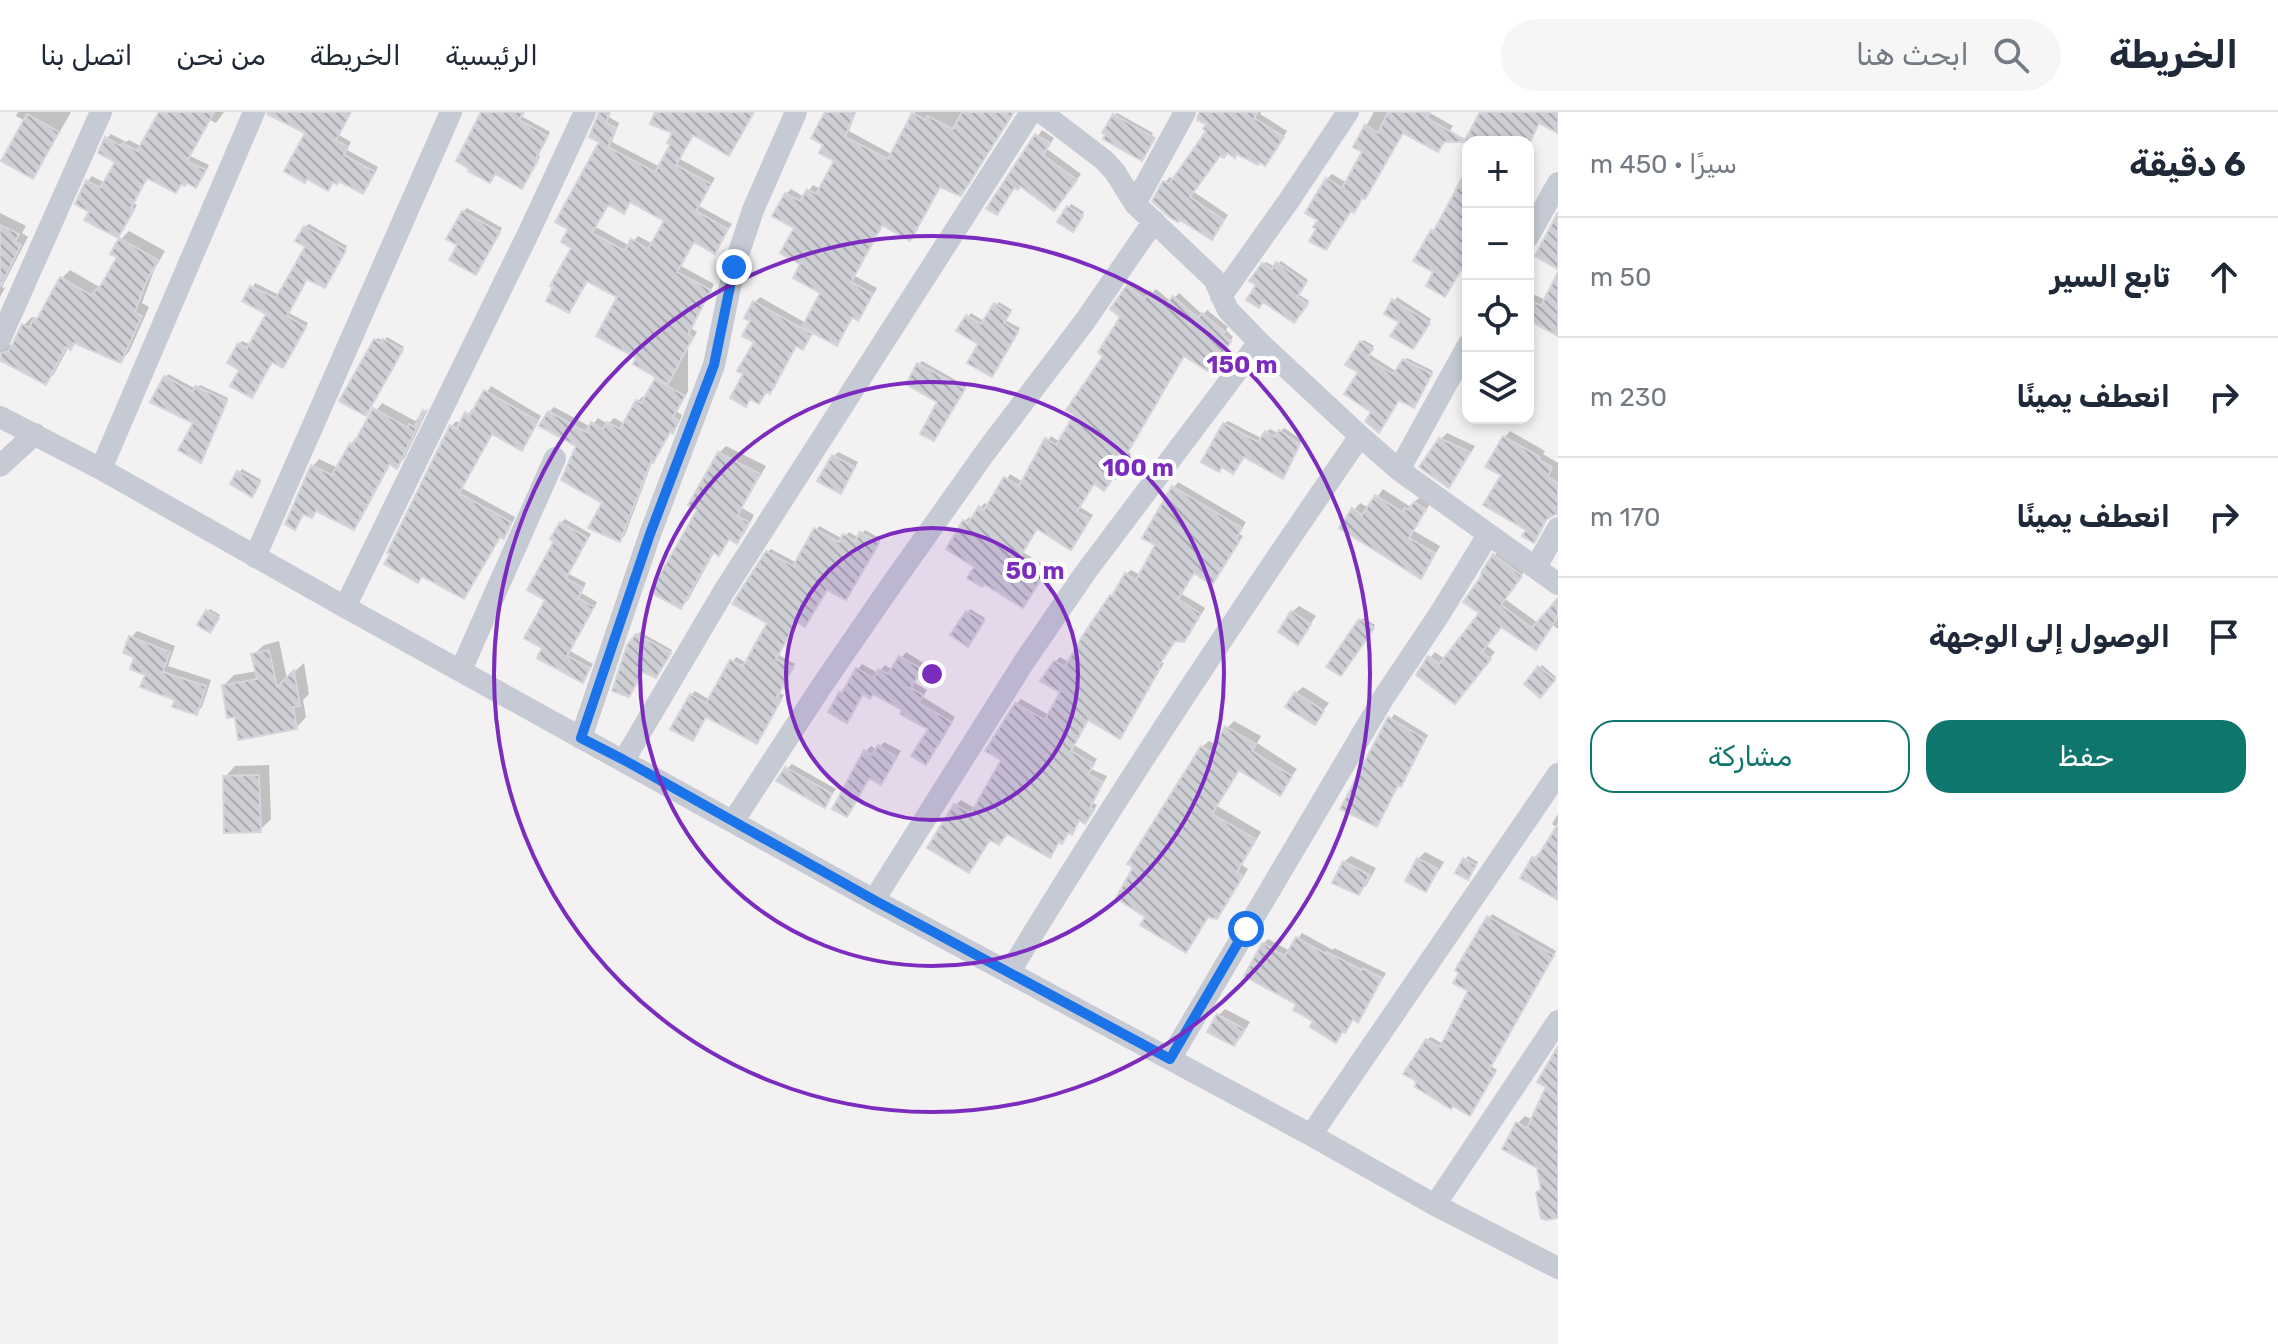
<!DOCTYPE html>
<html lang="ar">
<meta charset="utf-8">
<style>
:root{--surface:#fff;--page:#f6f6f7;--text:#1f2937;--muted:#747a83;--line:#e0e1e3;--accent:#0f766e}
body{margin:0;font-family:Rubik,Vazirmatn,sans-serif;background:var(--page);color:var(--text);direction:rtl}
.controls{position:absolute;right:24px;top:24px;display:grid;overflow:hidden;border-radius:16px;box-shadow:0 4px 12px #0003}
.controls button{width:72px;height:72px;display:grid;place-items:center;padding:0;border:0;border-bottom:2px solid var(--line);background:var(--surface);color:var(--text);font:40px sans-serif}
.stop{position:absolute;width:24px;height:24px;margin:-18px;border:6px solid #1a73e8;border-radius:50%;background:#fff}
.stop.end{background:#1a73e8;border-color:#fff;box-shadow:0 2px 8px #0008}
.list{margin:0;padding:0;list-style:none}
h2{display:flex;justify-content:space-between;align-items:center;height:104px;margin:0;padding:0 32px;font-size:34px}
h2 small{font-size:26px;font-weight:400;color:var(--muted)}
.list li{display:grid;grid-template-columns:52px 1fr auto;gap:24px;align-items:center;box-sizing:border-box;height:120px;padding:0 32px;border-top:2px solid var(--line)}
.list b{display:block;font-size:30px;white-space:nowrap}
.list em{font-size:26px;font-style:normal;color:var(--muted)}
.actions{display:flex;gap:16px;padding:24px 32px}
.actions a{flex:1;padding:18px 0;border:2px solid var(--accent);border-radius:24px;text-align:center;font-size:28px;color:var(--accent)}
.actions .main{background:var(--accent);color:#fff}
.icon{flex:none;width:44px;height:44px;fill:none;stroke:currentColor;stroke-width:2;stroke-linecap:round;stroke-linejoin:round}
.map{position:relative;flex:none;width:1558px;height:1232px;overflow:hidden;direction:ltr}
header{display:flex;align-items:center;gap:48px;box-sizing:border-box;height:112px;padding:0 40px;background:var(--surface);border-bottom:2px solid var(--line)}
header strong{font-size:38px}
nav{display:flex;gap:44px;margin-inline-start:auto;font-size:28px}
.search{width:560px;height:72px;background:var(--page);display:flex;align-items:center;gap:20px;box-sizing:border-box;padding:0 28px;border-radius:44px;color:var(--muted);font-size:30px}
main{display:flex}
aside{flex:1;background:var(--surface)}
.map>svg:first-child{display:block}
.shadow{fill:#0003;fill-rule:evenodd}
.building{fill:url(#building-back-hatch);stroke:#d5d5db;stroke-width:2;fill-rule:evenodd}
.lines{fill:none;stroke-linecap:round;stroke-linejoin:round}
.street{stroke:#c5cad4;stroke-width:22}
.route{stroke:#1a73e8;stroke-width:10}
.ring{fill:none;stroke:#7b2cbf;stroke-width:4}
.centre{fill:#7b2cbf;stroke:#fff;stroke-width:4}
.ring-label{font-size:24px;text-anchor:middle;font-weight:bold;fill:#7b2cbf;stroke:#fff;stroke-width:8;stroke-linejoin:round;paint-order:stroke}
</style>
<header>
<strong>الخريطة</strong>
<div class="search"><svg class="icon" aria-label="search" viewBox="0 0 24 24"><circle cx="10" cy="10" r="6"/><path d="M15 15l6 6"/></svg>ابحث هنا</div>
<nav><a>الرئيسية</a><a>الخريطة</a><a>من نحن</a><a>اتصل بنا</a></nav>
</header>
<main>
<aside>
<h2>6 دقيقة<small>سيرًا · 450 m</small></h2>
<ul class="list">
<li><svg class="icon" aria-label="ahead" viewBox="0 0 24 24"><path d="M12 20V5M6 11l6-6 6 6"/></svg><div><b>تابع السير</b></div><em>50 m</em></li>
<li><svg class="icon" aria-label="right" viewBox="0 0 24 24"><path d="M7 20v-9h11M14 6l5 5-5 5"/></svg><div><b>انعطف يمينًا</b></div><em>230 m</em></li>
<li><svg class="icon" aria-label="right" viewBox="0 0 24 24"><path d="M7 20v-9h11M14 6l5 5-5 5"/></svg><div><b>انعطف يمينًا</b></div><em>170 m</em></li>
<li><svg class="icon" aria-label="arrive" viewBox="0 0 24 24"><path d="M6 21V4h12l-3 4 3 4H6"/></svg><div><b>الوصول إلى الوجهة</b></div></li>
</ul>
<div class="actions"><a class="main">حفظ</a><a>مشاركة</a></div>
</aside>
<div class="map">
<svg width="1558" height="1232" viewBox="0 0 1558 1232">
<defs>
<pattern id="building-back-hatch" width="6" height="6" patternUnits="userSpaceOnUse" patternTransform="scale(2)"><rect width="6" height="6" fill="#cecfd5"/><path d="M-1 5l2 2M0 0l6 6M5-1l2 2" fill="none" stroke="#a9aab0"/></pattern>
</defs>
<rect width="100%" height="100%" fill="#f3f1f1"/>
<path class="shadow" d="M18 0H71L37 60 32 64 25 9 16 4Z
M157 0H224L216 11 210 8 190 44 209 53 201 69 196 74 187 69 183 70 176 79 149 64 134 91 137 93 118 124 91 99 78 91 88 69 92 64 105 71 117 49 107 26 111 22 126 30 129 28 142 35 160 2Z
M281 0H351L339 23 351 30 347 38 378 55 367 76 363 80 340 67 334 69 332 72 308 20Z
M484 0H523L521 4 550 20 538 43 540 44 522 75 496 61 490 69Z
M657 0H754L734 36 729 41 694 22 680 47 715 66 699 94 732 112 714 139 695 129 681 154 714 172 692 217 697 220 688 236V279L677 300 682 303 677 315 671 319 653 348 625 423 620 428 578 333 549 300 554 295 591 315 598 306 608 312 614 306 625 312 638 289 643 284 646 286 659 264 639 246 620 184 588 167 574 194 568 199 574 135 602 30 604 2 619 11 612 30 660 55 673 32 675 20ZM632 89 667 108 653 132 638 124 630 134 596 115 609 91 624 99Z
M841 0H856L849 19 893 43 915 0H1014L965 76 941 74 915 122 910 126 884 112 855 164 877 176 863 201 858 206 854 204 841 226 836 231 814 219 803 236 797 232 775 275 770 280 768 278 759 290 751 286 746 292V262L756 229 753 208 755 190 760 185 806 211 823 180 803 151 797 115 786 82 791 77 804 85 813 73 820 77 836 48Z
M1201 0H1261L1260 2 1287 19 1270 46 1228 39 1221 42 1194 80 1228 103 1211 126 1165 70 1170 65 1174 68 1209 18 1208 11Z
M1374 0H1428L1453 14 1438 38 1404 19 1369 80 1364 84 1354 98 1352 97 1326 136 1321 107 1327 67 1332 62 1347 71 1364 40 1355 34Z
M1117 1 1153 21 1142 42 1114 4Z
M1042 18 1054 26 1047 37 1081 62 1059 92 1021 72 1015 74 989 96Z
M1468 54V151L1466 150 1445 182 1436 159 1432 120 1457 80 1454 79Z
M1071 92 1084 100 1075 115 1060 109Z
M467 96 502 116 479 157 463 100Z
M0 101 26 114 22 121 28 125 2 175 5 176 0 185Z
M309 112 347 134 328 170 308 165 289 201 308 211 286 250 272 248 242 257 239 232 242 229 251 233 269 202 245 188 255 171 279 183 308 134 305 115Z
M129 119 165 139 154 158 142 191 149 195 129 240 121 248 76 229 69 234 54 262 45 271 0 246V229L4 232 12 233 24 213 32 205 36 207 43 200 62 166 70 158 101 176 119 144 120 128Z
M1281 149 1308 168 1298 182 1309 189 1297 206 1259 173 1263 152 1266 150 1275 155Z
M1558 164V222L1528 206 1529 189 1535 183 1546 188Z
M1132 170 1149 184 1156 177 1169 188 1173 187 1179 181 1203 203 1207 198 1228 215 1226 218 1233 225 1213 254 1185 243 1128 340 1131 342 1120 361 1094 371 1080 395 1093 403 1071 436 1038 415 1023 440 1048 456 1023 494 977 454 965 409 969 405 973 408 984 391 989 394 1010 362 1023 370 1051 324 1060 330 1106 243 1123 205 1128 174Z
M1397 185 1431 207 1415 232 1401 209 1387 201Z
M999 190 1012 198 1005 208 1020 216 995 260 981 231 959 218 971 201 985 210Z
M387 225 404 235 368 299 375 228 378 226 384 229Z
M1364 228 1374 234 1369 242 1397 260 1407 246 1433 259 1417 291 1400 286 1373 299 1361 260V231Z
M922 249 966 274 936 324 940 289 919 252Z
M168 262 196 277 200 273 228 286 203 346 196 310 152 289Z
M491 274 541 304 526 331 493 321 462 376 515 405 508 420 503 424 501 423 464 485 452 314 456 309 461 312 472 297 475 299Z
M382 291 415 309 417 307 420 308 429 295 404 347 397 354 391 351 360 409 353 415 317 398 312 404 305 401 294 415 313 354 319 347 338 356 351 332Z
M1228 309 1261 326 1270 317 1279 322 1284 316 1302 328 1286 361 1245 343 1219 358 1224 312Z
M1510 319 1545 339 1543 342 1558 351V399L1550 402 1539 423 1533 428 1504 363 1505 325Z
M1447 321 1475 334 1455 367 1449 373 1441 327Z
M726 334 766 354 742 396 754 403 744 422 737 429 731 426 719 442 715 439 688 488 681 495 700 397 719 341Z
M838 340 858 350 841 380 834 344Z
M242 357 261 368 255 380 232 372Z
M1178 370 1246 410 1239 422 1243 424 1212 470 1195 460 1182 482 1205 496 1189 523 1184 528 1176 527 1161 550 1164 551 1125 619 1120 624 1089 607 1074 633 1097 647 1091 657 1107 664 1093 691 1097 693 1090 704 1080 707 1076 716 1060 729 1050 743 956 693 961 688 976 697 1004 648 1016 592 1021 587 1049 603 1063 579 1055 550 1060 545 1069 550 1126 462 1131 458 1140 463 1157 433 1174 375Z
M1383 377 1409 394 1422 384 1431 390 1414 419 1440 434 1427 458 1421 464 1354 398 1360 391 1369 396Z
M565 407 591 422 569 462 586 471 581 481 597 490 570 539 593 552 583 568 545 535 548 488 557 429 561 411Z
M819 414 843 427 849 420 859 426 865 418 881 427 849 482 828 476 809 509 805 513 798 509 779 543 795 552 779 581 784 583 760 626 707 603 693 627 691 583 695 579 710 588 736 545 747 551 769 511 768 440 771 437 797 451Z
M1500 438 1526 457 1505 487 1538 511 1558 487V517L1553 513 1536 536 1502 513 1487 534 1495 540 1461 583 1430 546 1435 540 1445 547 1482 501 1494 444Z
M1299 494 1316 504 1298 530 1292 500Z
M210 497 220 503 213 516 207 500Z
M970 497 985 506 971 530 968 500Z
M1364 506 1375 513 1343 559 1361 508Z
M137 519 175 534 168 554 211 568 202 595 196 601 177 586 136 544 131 526Z
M640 520 672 538 659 561 629 534Z
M279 529 287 567 304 551 309 582 303 588 306 605 296 616 236 603 224 573 234 563 257 559 253 543 264 533Z
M906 540 925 552 914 570 927 578 923 585 955 605 930 646V617L905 597 874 580 864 581 847 608 840 581 862 552 878 561 885 553 893 558Z
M1542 553 1556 565 1540 583 1527 572Z
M1303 575 1329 591 1314 611 1296 581Z
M1394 602 1428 623 1405 668 1400 672 1377 713 1343 696Z
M1234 609 1261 624 1257 631 1297 657 1279 682 1240 657 1217 694 1261 720 1242 753 1248 757 1223 798 1216 805 1209 803 1192 832 1186 838 1202 635 1209 629 1217 633 1227 616Z
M884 630 901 639 880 671 870 665 852 698 847 703 866 639 871 634 877 638Z
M792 652 836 677 825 693 787 657Z
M269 653 271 707 260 718 225 665 235 654Z
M1558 702V777L1534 746 1539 741 1541 742 1558 716 1552 712Z
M1425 740 1444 750 1432 770 1426 777 1418 747Z
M1351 744 1376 756 1366 774 1359 780 1344 750Z
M1468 744 1478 750 1470 763 1457 760Z
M1492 802 1556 839 1491 954 1497 958 1470 1002 1427 928 1431 925 1443 932 1471 879 1461 860 1458 858Z
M1302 821 1333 838 1334 836 1386 861 1363 903 1358 908 1354 906 1336 928 1299 891 1263 832 1268 827 1290 839Z
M1225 897 1250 910 1241 925 1234 932 1219 903Z
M1558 944V1105L1538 1080 1543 1075 1539 1054 1518 1011 1525 1004 1533 1008 1548 974Z"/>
<path class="building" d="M159 0H214L187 49 206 58 196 76 187 71 185 74 181 72 176 81 147 66 131 96 134 98 118 126 84 108 89 100 75 92 86 68 100 76 115 50 98 41 105 25 121 34 123 31 137 39Z
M268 0H351L336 28 348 35 344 43 375 60 363 82 339 69 337 73 333 70 328 79 307 67 305 71 284 59 305 21 267 2Z
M481 0H524L519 8 548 24 536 46 538 48 522 77 495 62 490 71 468 59 469 57 456 49Z
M599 0H610L606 11 616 16 608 35 655 60 670 33 667 31 672 21 650 12 655 0H754L729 44 693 23 676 53 711 72 696 99 728 117 715 142 694 130 677 160 711 178 688 222 693 225 668 272 633 252 636 246 596 224 617 185 587 169 569 201 546 189 553 175 550 174 571 136 561 130 568 117 555 110 599 30 589 25ZM630 90 664 109 648 137 631 127 625 139 592 121 608 93 624 102Z
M825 0H855L845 25 888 47 912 1 925 8 927 4 953 17 962 0H1014L961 84 940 75 910 129 882 113 851 170 873 182 858 209 852 205 837 234 802 215 820 181 793 166 800 152 780 141 794 116 772 104 785 81 800 89 807 77 816 82 834 49 819 41 823 33 811 26Z
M1199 0H1258L1254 6 1284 25 1265 54 1260 50 1258 53 1237 42 1235 46 1227 41 1224 46 1220 44 1190 85 1224 108 1212 128 1180 108 1178 110 1169 105 1152 89 1163 69 1169 72 1206 19 1203 17 1206 12 1197 8Z
M1388 0H1430L1427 6 1465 28 1480 0H1558V21L1539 11 1530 30H1444L1438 40 1403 21 1365 87 1362 86 1354 101 1351 99 1326 138 1309 129 1316 117 1313 115 1318 108 1305 101 1326 66 1342 76 1362 40 1353 35 1365 13 1378 21Z
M27 2 59 20 33 67 1 49Z
M1113 2 1155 26 1142 49 1103 27 1105 23 1102 21Z
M1035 22 1050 31 1043 43 1077 68 1054 99 1020 74 1018 78 1014 76 997 103 986 97Z
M1468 56V146L1445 185 1426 174 1433 160 1413 149 1431 118 1433 120Z
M1067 94 1083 104 1073 120 1057 110Z
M462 99 500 120 476 163 449 148 457 133 446 127Z
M1558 100V157L1535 144Z
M0 113 19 122 15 130 21 133 0 175Z
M304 114 346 138 325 176 307 167 287 204 306 215 283 256 272 250 252 286 230 274 239 258 227 251 238 231 247 236 266 202 242 189 250 174 276 186 305 135 295 129Z
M119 126 158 148 147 168 135 200 142 204 121 251 74 231 71 238 66 235 46 273 0 248 1 241 8 239 12 233 22 212 29 216 34 206 37 207 60 165 91 183 101 173 117 145 110 142Z
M1276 150 1306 171 1297 185 1308 192 1294 211 1263 190 1259 196 1246 188 1256 173 1249 169 1262 151 1272 157Z
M1558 160V224L1528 208V187L1541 194Z
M1127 173 1144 187 1150 179 1164 191H1167L1173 184 1198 206 1202 201 1225 220 1223 223 1231 230 1209 260 1184 244 1125 345 1128 347 1116 367 1113 366 1104 379 1094 372 1077 399 1090 407 1071 438 1037 417 1020 445 1045 461 1023 496 984 472 982 475 967 466 974 455 946 437 963 408 968 411 979 394 984 398 1004 365 1019 374 1045 326 1056 333 1074 303 1066 298 1103 244 1098 240 1120 205 1110 197Z
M1392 187 1430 211 1413 237 1390 224 1399 210 1384 202Z
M753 189 812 222 803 238 796 234 770 282 766 280 759 292 750 287 746 295 730 286 743 262 737 259 754 230 742 224 750 209 744 206Z
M994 191 1010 201 1004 211 1018 220 992 265 967 251 978 232 956 219 966 203 981 212Z
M374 227 381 231 383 227 403 238 366 304 339 289Z
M1360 229 1373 237 1367 246 1393 262 1403 247 1432 262 1414 296 1399 288 1379 321 1365 309 1371 300 1344 282 1358 260 1345 253Z
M917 251 965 277 934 329 920 322 937 290 906 272Z
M164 264 193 280 195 274 227 289 201 351 178 338 193 311 150 290Z
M655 267 685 284 673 305 678 308 673 322 670 320 653 351 651 350 620 430 588 416 602 391 561 368 576 334 539 314 548 299 586 320 591 310 603 317 607 310 620 317 636 288 641 291Z
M484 278 538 309 522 339 492 322 459 381 511 410 504 427 500 425 464 487 422 464 418 471 384 452 390 442 387 441 450 313 457 317 465 300 470 303Z
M373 296 407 315 409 312 414 315 423 298 425 299 397 357 389 352 354 418 316 399 312 406 303 402 295 418 285 412 311 353 332 363 350 331 353 333Z
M1223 311 1258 330 1265 319 1274 325 1279 318 1300 332 1283 367 1244 345 1233 362 1222 355 1219 360 1201 350Z
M1503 324 1540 345 1539 348 1552 355 1548 365 1558 371V402L1552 404 1546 408 1534 431 1522 424 1526 418 1483 393 1501 363 1485 355Z
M1439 326 1470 340 1449 376 1419 355Z
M718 340 760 362 737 404 749 410 737 432 729 427 719 444 713 440 681 497 650 480 697 398 688 393Z
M832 343 855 355 841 382 817 369Z
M237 359 260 371 252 385 230 372Z
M1172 374 1242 416 1236 427 1239 430 1212 473 1194 461 1178 487 1201 502 1184 530 1175 529 1158 555 1160 556 1120 627 1088 608 1071 639 1094 652 1088 662 1103 670 1090 696 1094 698 1085 712 1079 708 1072 723 1068 721 1062 732 1059 730 1050 746 1007 722 999 733 990 728 969 761 927 736 954 692 971 701 1001 648 985 639 1015 591 1045 608 1060 580 1040 569 1054 549 1065 555 1081 526 1110 483 1112 484 1125 461 1136 468 1155 433 1142 426Z
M1375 383 1402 400 1405 396 1408 398 1414 390 1426 397 1409 426 1435 441 1421 467 1339 416 1352 396 1362 403Z
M560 410 588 426 566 466 583 476 578 486 594 495 567 544 590 556 583 571 537 546 542 536 524 526 545 488 527 478 554 429 550 427Z
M814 416 839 430 843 422 855 429 860 420 879 431 846 488 827 478 805 515 797 510 776 547 793 556 777 585 781 588 757 632 706 605 693 629 670 617 690 582 706 591 730 548 743 554 767 511 732 492 766 439 793 454Z
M1493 442 1522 464 1501 493 1532 516 1558 486V505L1536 538 1501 515 1482 540 1491 547 1455 592 1416 563 1428 544 1439 552 1479 501 1463 490 1482 463 1481 461Z
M206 498 219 506 210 521 197 513Z
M966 499 984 509 968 535 950 523Z
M1291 499 1311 512 1298 533 1278 520Z
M1359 507 1374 516 1341 564 1326 555Z
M636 522 671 541 656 566 643 560 629 585 612 579 627 533Z
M129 524 170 540 163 560 206 574 197 603 172 595 175 588 140 575 145 563 130 557 134 545 123 541Z
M269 538 277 575 294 558 300 594 293 595 297 617 238 628 235 605 227 606 222 573 257 567 251 542Z
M899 544 922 557 911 576 923 583 919 591 952 610 926 653 911 644 928 617 900 602 902 598 873 582 870 587 863 582 847 611 828 600 839 580 842 581 856 556 874 566 878 557 888 562Z
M1538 554 1555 568 1540 586 1524 572Z
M1295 580 1324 599 1315 613 1285 595Z
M1388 605 1425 627 1401 675 1398 673 1377 715 1340 697Z
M1225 614 1256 632 1252 639 1292 664 1280 684 1239 658 1212 702 1256 727 1237 760 1243 764 1217 807 1208 805 1186 841 1140 813 1145 805 1116 786 1133 755 1127 752 1201 634 1211 640Z
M878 633 897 645 881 673 869 666 847 705 832 697 864 638 872 643Z
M785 655 832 682 825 696 776 669Z
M259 663 261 720 224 721 223 664Z
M1558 712V788L1520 766 1532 745 1536 747Z
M1417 746 1438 757 1426 780 1405 769Z
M1463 746 1476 753 1468 768 1455 761Z
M1343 749 1370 763 1359 783 1332 771Z
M1487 804 1554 843 1489 958 1495 961 1470 1004 1453 994 1451 997 1415 975 1416 969 1403 962 1426 927 1440 935 1468 879 1453 871 1459 861 1455 858Z
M1296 825 1326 842 1327 840 1362 858 1363 856 1382 866 1358 911 1353 907 1345 921 1342 920 1336 931 1310 915 1313 909 1293 898 1296 892 1244 864 1262 831 1285 844Z
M1217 902 1244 917 1234 934 1207 920Z
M1558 934V1106L1546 1108 1541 1106 1536 1080 1541 1078 1537 1056 1502 1037 1516 1010 1527 1016 1546 975 1537 970Z"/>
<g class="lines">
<path class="street" d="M1041 0 1104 48 1115 60 1135 92 1214 167 1228 198 1259 230 1360 324 1399 358 1558 472
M1135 92 1185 0
M1528 125 1558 71
M1221 184 1290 87 1348 0
M0 227 101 0
M0 305 101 357 345 495 874 788 1311 1023 1435 1093 1558 1156
M0 354 35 322
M101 357 254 0
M1399 358 1468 233
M255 445 451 0
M1536 455 1558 416
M345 495 528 122 585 0
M461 558 555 346
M581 626 650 422 714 253 734 155 753 98 796 0
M624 648 724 479 1031 0
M734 708 821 575 887 479 987 338 1085 209 1154 109
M874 788 1024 550 1085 461 1259 230
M1009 861C1120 678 1238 501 1360 324
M1170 947 1384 585 1437 506 1488 423
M1311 1023 1558 662
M1435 1093 1558 909"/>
</g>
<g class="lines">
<path class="route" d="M734 155 714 253 650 422 581 626 624 648 874 788 1170 947 1246 817"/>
</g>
<circle cx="932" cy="562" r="146" fill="#7b2cbf" fill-opacity=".12"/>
<g class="ring">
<circle cx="932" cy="562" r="146"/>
<circle cx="932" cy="562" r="292"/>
<circle cx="932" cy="562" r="438"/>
</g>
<circle cx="932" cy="562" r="12" class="centre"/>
<g class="ring-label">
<text x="1242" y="261">150 m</text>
<text x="1138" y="364">100 m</text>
<text x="1035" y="467">50 m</text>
</g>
</svg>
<div class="controls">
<button>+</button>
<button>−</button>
<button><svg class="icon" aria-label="locate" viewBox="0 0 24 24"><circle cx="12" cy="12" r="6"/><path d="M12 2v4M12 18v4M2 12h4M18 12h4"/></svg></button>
<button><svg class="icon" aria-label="layers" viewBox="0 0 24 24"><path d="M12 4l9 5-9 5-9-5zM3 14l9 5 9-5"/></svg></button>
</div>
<div class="stop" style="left:1246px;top:817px"></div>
<div class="stop end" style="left:734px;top:155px"></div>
</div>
</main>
